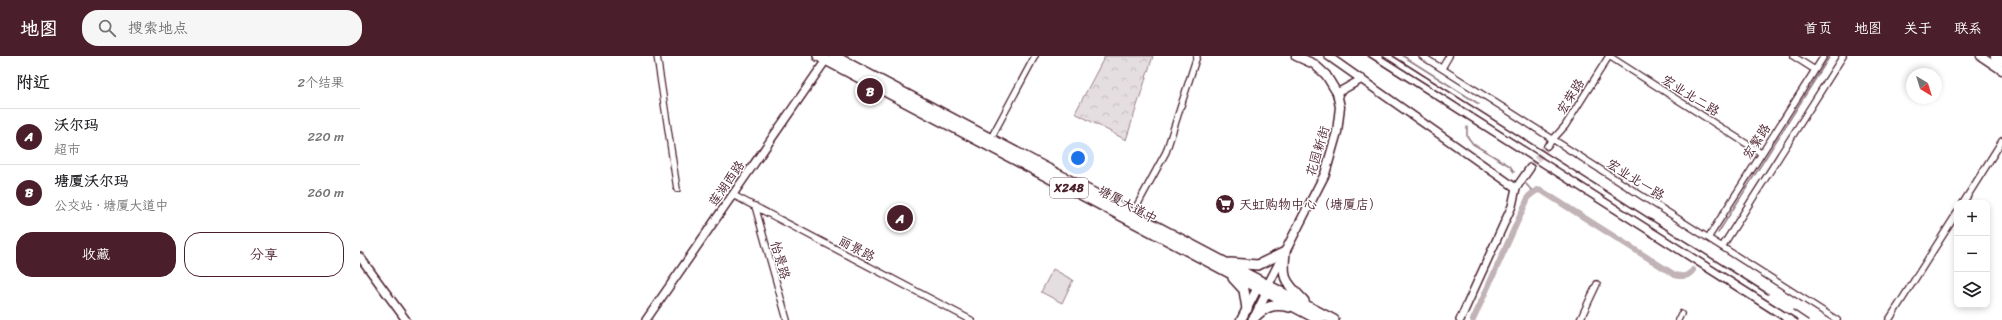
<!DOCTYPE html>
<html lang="zh">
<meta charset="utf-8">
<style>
:root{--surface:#fff;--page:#f6f6f6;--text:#202124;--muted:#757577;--line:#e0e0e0;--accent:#4a1f2b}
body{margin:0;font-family:Sriracha,"LXGW WenKai TC",sans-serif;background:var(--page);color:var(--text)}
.controls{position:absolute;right:12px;bottom:12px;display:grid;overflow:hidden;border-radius:8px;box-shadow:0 2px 6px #0003}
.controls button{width:36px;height:36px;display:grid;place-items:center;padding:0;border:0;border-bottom:1px solid var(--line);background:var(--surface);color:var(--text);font:20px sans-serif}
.compass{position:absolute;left:1546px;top:12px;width:36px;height:36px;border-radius:50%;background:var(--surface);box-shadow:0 2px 6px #0003;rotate:142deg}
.you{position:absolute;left:718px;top:102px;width:14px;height:14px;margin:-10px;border:3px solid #fff;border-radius:50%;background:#1a73e8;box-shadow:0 0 0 6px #1a73e833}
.badge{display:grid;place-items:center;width:26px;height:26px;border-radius:50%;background:var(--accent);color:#fff;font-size:13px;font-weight:700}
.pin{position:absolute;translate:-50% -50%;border:2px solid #fff;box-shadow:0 1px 4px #0006}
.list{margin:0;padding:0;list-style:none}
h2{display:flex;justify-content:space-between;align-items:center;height:52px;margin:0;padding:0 16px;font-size:17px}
h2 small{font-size:13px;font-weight:400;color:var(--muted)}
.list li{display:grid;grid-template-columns:26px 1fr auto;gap:12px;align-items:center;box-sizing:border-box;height:56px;padding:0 16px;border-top:1px solid var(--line)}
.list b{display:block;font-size:15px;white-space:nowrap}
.list p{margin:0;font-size:13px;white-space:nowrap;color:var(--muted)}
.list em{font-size:13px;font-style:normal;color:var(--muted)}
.actions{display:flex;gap:8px;padding:12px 16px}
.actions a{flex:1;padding:9px 0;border:1px solid var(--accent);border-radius:16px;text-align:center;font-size:14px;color:var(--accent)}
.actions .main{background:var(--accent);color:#fff}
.icon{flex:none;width:22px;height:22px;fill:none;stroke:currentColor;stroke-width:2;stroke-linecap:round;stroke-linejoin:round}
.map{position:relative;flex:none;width:1642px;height:264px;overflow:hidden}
header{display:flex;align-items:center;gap:24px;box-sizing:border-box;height:56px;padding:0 20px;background:var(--accent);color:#fff}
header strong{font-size:19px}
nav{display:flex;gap:22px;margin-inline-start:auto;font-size:14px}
.search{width:280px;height:36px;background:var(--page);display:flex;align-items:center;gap:10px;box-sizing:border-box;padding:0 14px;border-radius:16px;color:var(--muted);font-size:15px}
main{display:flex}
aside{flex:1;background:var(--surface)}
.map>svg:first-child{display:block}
.forest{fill:url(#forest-crowns);stroke:#987e86}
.garden{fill:#e5dee0;stroke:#987e86}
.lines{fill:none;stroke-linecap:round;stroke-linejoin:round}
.stream{stroke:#91787e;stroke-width:1.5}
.canal{stroke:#c1b3b6;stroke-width:6}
.tertiary-tunnel{stroke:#dbd2d5;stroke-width:7;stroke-dasharray:7 3.5;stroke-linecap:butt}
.minor-casing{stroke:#4a1f2b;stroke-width:8}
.tertiary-casing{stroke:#4a1f2b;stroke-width:10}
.secondary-casing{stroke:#4a1f2b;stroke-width:11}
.primary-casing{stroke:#4a1f2b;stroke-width:12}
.minor{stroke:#fff;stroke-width:5.5}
.tertiary{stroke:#fff;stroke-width:7}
.secondary{stroke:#fff;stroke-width:8}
.primary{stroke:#fff;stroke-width:9}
.rail{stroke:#4a1f2b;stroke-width:1.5}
.labels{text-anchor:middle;stroke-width:3;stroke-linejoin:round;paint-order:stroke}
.shield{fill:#fff;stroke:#80626b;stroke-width:1}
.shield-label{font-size:12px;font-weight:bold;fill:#4a1f2b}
.street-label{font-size:13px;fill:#4a1f2b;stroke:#fff}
.poi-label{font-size:13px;fill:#4a1f2b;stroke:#fff;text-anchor:start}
</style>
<header>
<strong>地图</strong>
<div class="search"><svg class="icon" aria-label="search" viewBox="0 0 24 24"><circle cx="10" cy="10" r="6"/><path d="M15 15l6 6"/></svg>搜索地点</div>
<nav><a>首页</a><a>地图</a><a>关于</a><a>联系</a></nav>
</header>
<main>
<aside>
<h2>附近<small>2个结果</small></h2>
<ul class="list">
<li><span class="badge">A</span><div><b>沃尔玛</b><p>超市</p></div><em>220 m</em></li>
<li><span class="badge">B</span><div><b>塘厦沃尔玛</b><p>公交站 · 塘厦大道中</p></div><em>260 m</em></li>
</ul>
<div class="actions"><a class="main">收藏</a><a>分享</a></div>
</aside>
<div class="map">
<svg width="1642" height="264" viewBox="0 0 1642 264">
<defs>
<pattern id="forest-crowns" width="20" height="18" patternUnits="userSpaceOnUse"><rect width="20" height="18" fill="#e5dee0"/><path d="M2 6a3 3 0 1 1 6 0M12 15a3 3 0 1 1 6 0" fill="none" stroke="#c6bec0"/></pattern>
</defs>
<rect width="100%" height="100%" fill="#fff"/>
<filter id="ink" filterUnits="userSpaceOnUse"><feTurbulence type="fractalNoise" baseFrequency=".025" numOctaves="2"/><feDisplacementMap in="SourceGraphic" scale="8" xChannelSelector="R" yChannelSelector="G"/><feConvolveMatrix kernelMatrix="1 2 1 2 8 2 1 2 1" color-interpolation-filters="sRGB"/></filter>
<g filter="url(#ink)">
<path class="forest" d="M745 0H793L766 84 715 57Z"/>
<path class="garden" d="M693 213 713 224 702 247 681 236Z"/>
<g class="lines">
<path class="stream" d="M1043 0 1119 48
M1107 71V80L1113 88 1150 110 1154 116
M1166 128 1173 136
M1358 177 1470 0"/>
<path class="canal" d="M1113 264 1169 140 1177 134 1182 135 1315 219C1323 221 1328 221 1333 214"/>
<path class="tertiary-tunnel" d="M1170 112 1187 90"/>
<defs>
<path id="minor" d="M297 0 317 133
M1062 0 1477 264
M1249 0 1401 97
M1433 0 1455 14
M1082 12 1089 0
M631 82 675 0
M1187 90 1205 70 1249 0
M373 139 611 264
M1603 147 1642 85
M395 150 427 264
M773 157 806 96 837 0
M1348 182 1464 0
M1362 191 1483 0
M1220 264 1237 228
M1318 264 1321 258
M1529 264 1597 157"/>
<path id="tertiary" d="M968 0 1156 132
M977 37 1002 23
M0 201 46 264
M286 264 466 4
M1100 264 1152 150 1156 132 1170 112"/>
<path id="secondary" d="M1621 0 1642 14
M1635 0 1642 5
M895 260 907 236 908 229 965 118 977 76 980 51 977 37 966 19 954 8 936 0
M881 264 898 231 904 230"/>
<path id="primary" d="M458 0 959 264
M474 0 974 264
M925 196C922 224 925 225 944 245
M870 207 898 209 925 196
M873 222 884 234 887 253
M893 263C904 251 913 247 929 251"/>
</defs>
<use href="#minor" class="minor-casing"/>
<use href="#tertiary" class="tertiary-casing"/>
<use href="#secondary" class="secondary-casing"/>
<use href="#primary" class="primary-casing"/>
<use href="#minor" class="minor"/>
<use href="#tertiary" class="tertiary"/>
<use href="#secondary" class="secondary"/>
<use href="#primary" class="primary"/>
<path class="rail" d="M1008 0 1422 264
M1022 0 1438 264
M1033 0 1408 238
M1433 254 1448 264"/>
</g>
</g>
<defs>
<symbol id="supermarket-disc" viewBox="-11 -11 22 22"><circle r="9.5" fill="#4a1f2b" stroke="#fff"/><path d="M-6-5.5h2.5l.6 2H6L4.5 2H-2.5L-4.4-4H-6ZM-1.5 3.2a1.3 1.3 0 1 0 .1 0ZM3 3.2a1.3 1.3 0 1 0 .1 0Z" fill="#fff"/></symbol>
</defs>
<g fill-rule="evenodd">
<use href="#supermarket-disc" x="854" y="137" width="22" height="22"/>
</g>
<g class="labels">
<rect class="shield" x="690" y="122" width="38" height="20" rx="3"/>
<g class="shield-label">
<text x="709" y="136">X248</text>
</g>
<g class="street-label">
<text transform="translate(1331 39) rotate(32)" y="5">宏业北二路</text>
<text transform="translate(1210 40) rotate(-58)" y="5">宏荣路</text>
<text transform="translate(1396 85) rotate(-57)" y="5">宏繁路</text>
<text transform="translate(957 95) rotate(-73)" y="5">花园新街</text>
<text transform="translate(1276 123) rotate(32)" y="5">宏业北一路</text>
<text transform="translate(366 127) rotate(-55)" y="5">莲湖西路</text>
<text transform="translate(768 148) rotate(28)" y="5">塘厦大道中</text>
<text transform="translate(497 192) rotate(28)" y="5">丽景路</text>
<text transform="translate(421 204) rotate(74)" y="5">怡景路</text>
</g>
<g class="poi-label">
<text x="879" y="153">天虹购物中心（塘厦店）</text>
</g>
</g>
</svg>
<div class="controls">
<button>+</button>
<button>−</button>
<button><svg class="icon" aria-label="layers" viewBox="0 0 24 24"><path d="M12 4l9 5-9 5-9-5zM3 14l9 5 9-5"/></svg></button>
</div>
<svg class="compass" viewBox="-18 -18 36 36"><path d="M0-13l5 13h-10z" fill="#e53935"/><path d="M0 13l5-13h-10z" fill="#757577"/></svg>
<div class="you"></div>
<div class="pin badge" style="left:540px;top:162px">A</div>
<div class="pin badge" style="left:510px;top:35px">B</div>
</div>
</main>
